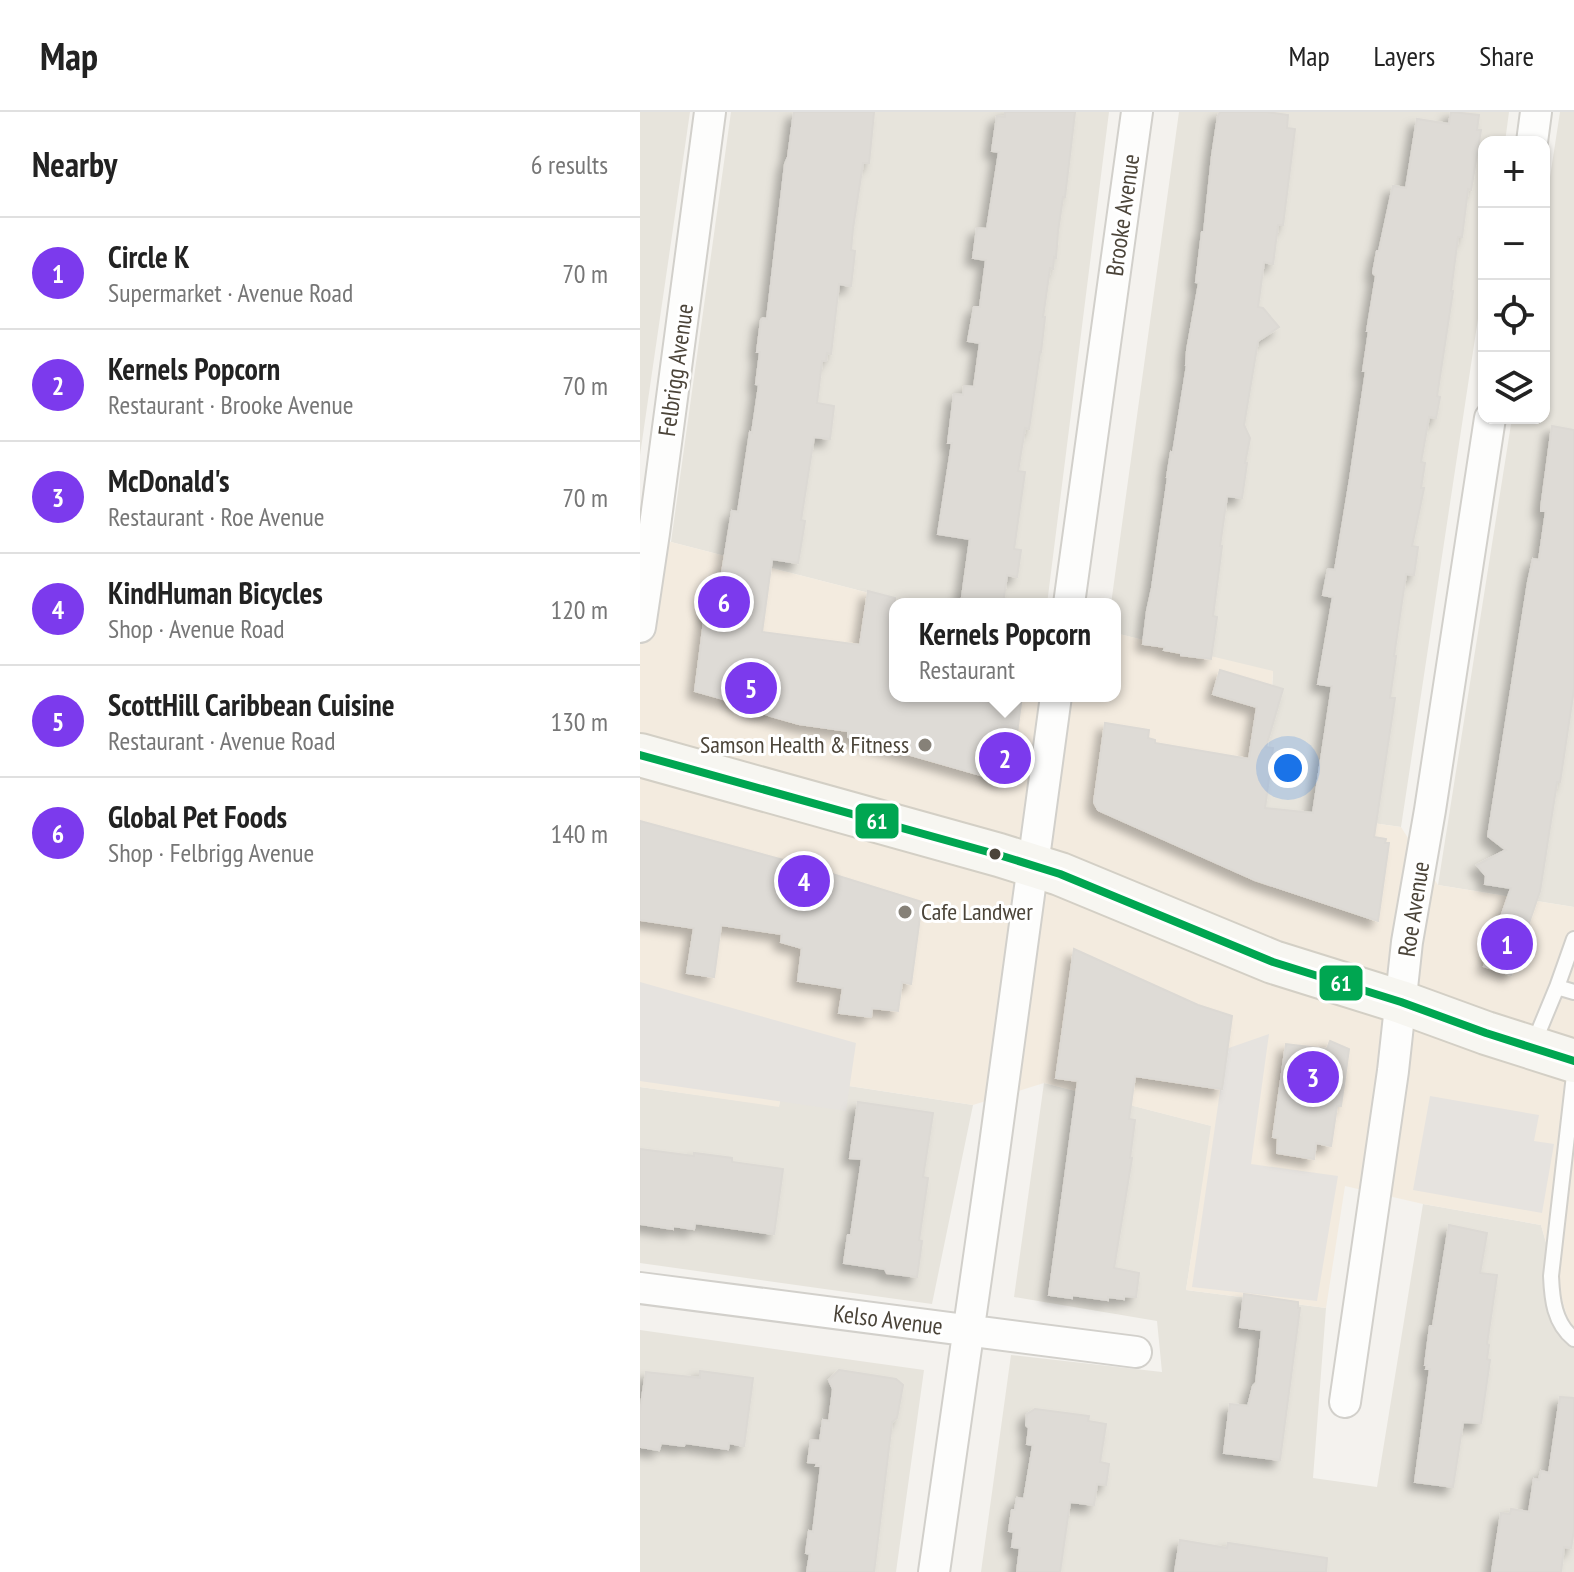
<!DOCTYPE html>
<meta charset="utf-8">
<style>
:root{--surface:#fff;--page:#f6f6f6;--text:#222;--muted:#767676;--line:#e0e0e0;--accent:#7c3aed}
body{margin:0;font-family:"PT Sans Narrow",sans-serif;background:var(--page);color:var(--text)}
.controls{position:absolute;right:24px;top:24px;display:grid;overflow:hidden;border-radius:16px;box-shadow:0 2px 6px #0004}
.controls button{width:72px;height:72px;display:grid;place-items:center;padding:0;border:0;border-bottom:2px solid var(--line);background:var(--surface);color:var(--text);font:40px sans-serif}
.you{position:absolute;left:648px;top:656px;width:28px;height:28px;margin:-20px;border:6px solid #fff;border-radius:50%;background:#1a73e8;box-shadow:0 0 0 12px #1a73e833}
.badge{display:grid;place-items:center;width:52px;height:52px;border-radius:50%;background:var(--accent);color:#fff;font-size:26px;font-weight:700}
.pin{position:absolute;translate:-50% -50%;border:4px solid #fff;box-shadow:0 2px 8px #0006}
.popup{position:absolute;left:249px;top:486px;width:232px;height:104px;box-sizing:border-box;display:grid;place-content:center;border-radius:16px;background:var(--surface);filter:drop-shadow(0 2px 6px #0005);font-size:26px;white-space:nowrap;color:var(--muted)}
.popup b{font-size:30px;color:var(--text)}
.popup::after{content:'';position:absolute;left:50%;top:100%;margin-left:-16px;border:16px solid transparent;border-top-color:var(--surface)}
.list{margin:0;padding:0;list-style:none}
h2{display:flex;justify-content:space-between;align-items:center;height:104px;margin:0;padding:0 32px;font-size:34px}
h2 small{font-size:26px;font-weight:400;color:var(--muted)}
.list li{display:grid;grid-template-columns:52px 1fr auto;gap:24px;align-items:center;box-sizing:border-box;height:112px;padding:0 32px;border-top:2px solid var(--line)}
.list b{display:block;font-size:30px;white-space:nowrap}
.list p{margin:0;font-size:26px;white-space:nowrap;color:var(--muted)}
.list em{font-size:26px;font-style:normal;color:var(--muted)}
.icon{flex:none;width:44px;height:44px;fill:none;stroke:currentColor;stroke-width:2;stroke-linecap:round;stroke-linejoin:round}
.map{position:relative;flex:none;width:934px;height:1460px;overflow:hidden}
header{display:flex;align-items:center;gap:48px;box-sizing:border-box;height:112px;padding:0 40px;background:var(--surface);border-bottom:2px solid var(--line)}
header strong{font-size:38px}
nav{display:flex;gap:44px;margin-inline-start:auto;font-size:28px}
main{display:flex}
aside{flex:1;background:var(--surface)}
.map>svg:first-child{display:block}
.residential{fill:#e7e4dc}
.commercial{fill:#f3ebdf}
.parking{fill:#e6e3df}
.building{fill:#dedbd6;stroke:#dcd9d4;stroke-width:2;filter:url(#shadow)}
.lines{fill:none;stroke-linecap:round;stroke-linejoin:round}
.lane-casing{stroke:#d2d0cb;stroke-width:18}
.street-casing{stroke:#d2d0cb;stroke-width:34}
.secondary-casing{stroke:#d3cfc5;stroke-width:46}
.lane{stroke:#fdfdfc;stroke-width:14}
.street{stroke:#fdfdfc;stroke-width:30}
.secondary{stroke:#f7f6f1;stroke-width:42}
.bus-1-casing{stroke:#fff;stroke-width:14}
.bus-1{stroke:#00a651;stroke-width:8}
.poi-dot{fill:#868178;stroke:#fff;stroke-width:3}
.bus-dot{fill:#4b4439;stroke:#fff;stroke-width:3}
.labels{text-anchor:middle;stroke-width:6;stroke-linejoin:round;paint-order:stroke}
.street-label{font-size:24px;fill:#4b4439;stroke:#fff}
.poi-label{font-size:24px;fill:#4b4439;stroke:#fff;text-anchor:end}
.line-badge{stroke:#fff;stroke-width:3}
.badge-label{font-size:22px;text-anchor:middle;font-weight:bold;fill:#fff}
</style>
<header>
<strong>Map</strong>
<nav><a>Map</a><a>Layers</a><a>Share</a></nav>
</header>
<main>
<aside>
<h2>Nearby<small>6 results</small></h2>
<ul class="list">
<li><span class="badge">1</span><div><b>Circle K</b><p>Supermarket · Avenue Road</p></div><em>70 m</em></li>
<li><span class="badge">2</span><div><b>Kernels Popcorn</b><p>Restaurant · Brooke Avenue</p></div><em>70 m</em></li>
<li><span class="badge">3</span><div><b>McDonald's</b><p>Restaurant · Roe Avenue</p></div><em>70 m</em></li>
<li><span class="badge">4</span><div><b>KindHuman Bicycles</b><p>Shop · Avenue Road</p></div><em>120 m</em></li>
<li><span class="badge">5</span><div><b>ScottHill Caribbean Cuisine</b><p>Restaurant · Avenue Road</p></div><em>130 m</em></li>
<li><span class="badge">6</span><div><b>Global Pet Foods</b><p>Shop · Felbrigg Avenue</p></div><em>140 m</em></li>
</ul>
</aside>
<div class="map">
<svg width="934" height="1460" viewBox="0 0 934 1460">
<defs>
<filter id="shadow"><feDropShadow dx="-7" dy="7" stdDeviation="4" flood-color="#0004"/></filter>
</defs>
<rect width="100%" height="100%" fill="#f4f2ee"/>
<path class="residential" d="M0 0H50L0 343Z
M91 0H469L407 492H272L31 430Z
M539 0H869L865 30H844V167L761 715 625 696 633 560 475 521V492H471Z
M920 0H934V795L798 773 872 306H904V104Z
M144 964 333 993 292 1192 0 1151V975L139 994Z
M404 971 572 1014 546 1178 686 1196 673 1366 737 1375 783 1092 901 1113 934 1229V1460H341L371 1243 522 1260 517 1209 374 1185Z
M0 1218 284 1258 256 1460H0Z"/>
<path class="commercial" d="M0 422 272 492H255V584H475V521L633 559 625 696 761 715 798 773 934 795V1229L901 1113 783 1092 705 1074 686 1196 546 1178 571 1014 404 971 333 993 144 964 139 995 0 975Z"/>
<path class="parking" d="M0 870 216 931 206 999 0 969Z
M629 922 611 1052 698 1064 677 1189 552 1175 586 937Z
M790 984 899 1003 894 1029 914 1032 902 1101 773 1078Z"/>
<path class="building" d="M154 0H234L229 51H223L213 116 211 138 215 139 211 174 199 172 191 242 187 241 186 249H182L177 291 194 294 190 327 174 325 161 408 165 409 158 451 132 447 122 520 220 533 228 479 255 486V584H382L372 659 369 664 363 668H358L208 625V619L159 612 131 604 111 597 112 595 55 579 68 478H70L72 465 81 467 92 399 98 400 110 320 112 321 119 273 116 272 120 240H117L121 208 123 206 127 207 145 52 148 45Z
M365 0H435L425 85H423L418 119 416 146 414 145 413 157 410 156 403 205H405L401 240H400L389 317 385 316 378 359 385 360 374 437 381 438 377 465 367 463 363 492H321L330 427 298 422 312 331H308L314 282 323 283 324 274 334 275 340 231 328 229 334 195H340L346 148 333 146 337 116 347 117 359 40 352 39 357 4 365 5Z
M580 0H627L648 3 647 16 655 17 643 113H638L633 152 624 150 618 195 623 196 639 215 618 229 604 313 610 326 605 351H607L602 386 587 384 580 434H582L573 504 577 505 571 547 541 543V541L524 538 525 535 503 532 507 499 512 476 528 365H527L531 340 533 341 547 253H546L547 238 559 171 556 170 562 120H564L572 44 578 4Z
M811 0 839 3 837 18H841L831 78 828 77 822 125H818L811 179H813L797 284 800 285 796 306 789 305 781 350 785 351 781 376H784L772 434 778 435 774 463 766 462 754 544H756L750 586H755L734 725 746 727 745 731H749L738 809 615 768 458 698 454 690 465 611 509 618 508 626 515 628V631L609 647 617 595 573 582 580 558 643 577 626 635 633 636 625 696 673 701 692 574 678 572 693 485 683 483 688 457 695 458 710 367 726 259H723L729 219H727L736 164 733 161 737 139H739L753 74 766 76 777 7 809 12Z
M912 314 934 318V577L920 670H917L900 779 871 863 844 854 871 776 845 772 846 764 837 753 866 738 848 724 888 470 893 447 899 448 906 399H901V396Z
M0 709 173 756 282 790 271 872 262 870 258 899 232 896 231 905 199 901 203 876 158 869 162 836 141 830 142 822 81 813 74 865 47 861 54 816 0 808Z
M434 837 558 893 592 904 582 977 495 964 489 1007 495 1008 490 1046H492L474 1156 499 1161 496 1185 484 1184V1187L468 1185V1188L432 1183V1186L409 1183 438 969 416 966Z
M690 929 709 937 701 994H697L691 1034 676 1031 674 1047 637 1041 638 1026 633 1025 646 932 687 937Z
M218 990 293 1001 283 1065 288 1066 279 1128 282 1129 277 1165 247 1161 245 1157 204 1151 208 1123H211L222 1047 210 1046Z
M0 1037 54 1044V1041L92 1046V1050L143 1057 134 1122 55 1111 54 1117 33 1114V1117L0 1112Z
M809 1113 847 1121 840 1161 857 1163 847 1232 849 1233 847 1247 850 1248 841 1311 823 1310 813 1375 775 1370 790 1257H786L787 1253H785L787 1237 790 1214H793Z
M604 1182 658 1190V1196H660L640 1348 584 1341 590 1292 608 1294 613 1274 616 1271 622 1218 600 1215Z
M199 1258 256 1267 263 1273 257 1306 252 1310 234 1460H167L170 1442 166 1441 169 1419 173 1420 181 1354H176L177 1351 168 1350 171 1328 180 1329 183 1308 189 1309 193 1277 189 1268Z
M60 1259 113 1266 104 1334 89 1331 88 1337 45 1331 44 1334 21 1331 19 1338 0 1335V1299L6 1260 60 1266Z
M920 1285 934 1286V1418L931 1436 924 1435 921 1460H852L861 1401 870 1402 871 1397 889 1400 894 1367 899 1368 901 1359 909 1361Z
M395 1297 449 1304 448 1309 466 1312 460 1350 469 1352 466 1373 457 1372 454 1393 430 1390 420 1460H377L380 1436 372 1435 374 1420 369 1419 372 1398H375L377 1386 384 1387 393 1333 387 1332 389 1316 386 1313 387 1302Z
M540 1428 587 1436 588 1431 687 1446 686 1460H535Z"/>
<g class="lines">
<defs>
<path id="lane" d="M934 827 917 875 934 880
M893 933 917 875
M934 963 911 1164C912 1187 914 1211 934 1227"/>
<path id="street" d="M892 30 896 0
M429 492 497 0
M0 515 14 421 70 0
M0 1176 496 1240
M705 1290 753 959 767 830 790 698 850 306
M294 1460 353 1047 416 584"/>
<path id="secondary" d="M0 643 359 743 420 762 633 850 761 890 846 921 934 949"/>
</defs>
<use href="#lane" class="lane-casing"/>
<use href="#street" class="street-casing"/>
<use href="#secondary" class="secondary-casing"/>
<use href="#lane" class="lane"/>
<use href="#street" class="street"/>
<use href="#secondary" class="secondary"/>
<defs>
<path id="bus-1" d="M0 643 359 743 420 762 633 850 761 890 846 921 934 949"/>
</defs>
<use href="#bus-1" class="bus-1-casing"/>
<use href="#bus-1" class="bus-1"/>
</g>
<g class="poi-dot">
<circle cx="285" cy="633" r="8"/>
<circle cx="265" cy="800" r="8"/>
</g>
<circle class="bus-dot" cx="355" cy="742" r="7"/>
<g class="labels">
<g class="street-label">
<text transform="translate(483 103) rotate(-82)" y="8">Brooke Avenue</text>
<text transform="translate(36 258) rotate(-82)" y="8">Felbrigg Avenue</text>
<text transform="translate(774 797) rotate(-81)" y="8">Roe Avenue</text>
<text transform="translate(248 1208) rotate(7)" y="8">Kelso Avenue</text>
</g>
<g class="poi-label">
<text x="269" y="641">Samson Health &amp; Fitness</text>
<text x="281" y="808" text-anchor="start">Cafe Landwer</text>
</g>
</g>
<g class="line-badge">
<rect x="214" y="690" width="46" height="38" rx="8" fill="#00a651"/>
<rect x="678" y="852" width="46" height="38" rx="8" fill="#00a651"/>
</g>
<g class="badge-label">
<text x="237" y="717">61</text>
<text x="701" y="879">61</text>
</g>
</svg>
<div class="controls">
<button>+</button>
<button>−</button>
<button><svg class="icon" aria-label="locate" viewBox="0 0 24 24"><circle cx="12" cy="12" r="6"/><path d="M12 2v4M12 18v4M2 12h4M18 12h4"/></svg></button>
<button><svg class="icon" aria-label="layers" viewBox="0 0 24 24"><path d="M12 4l9 5-9 5-9-5zM3 14l9 5 9-5"/></svg></button>
</div>
<div class="you"></div>
<div class="pin badge" style="left:867px;top:832px">1</div>
<div class="pin badge" style="left:365px;top:646px">2</div>
<div class="popup"><b>Kernels Popcorn</b>Restaurant</div>
<div class="pin badge" style="left:673px;top:965px">3</div>
<div class="pin badge" style="left:164px;top:769px">4</div>
<div class="pin badge" style="left:111px;top:576px">5</div>
<div class="pin badge" style="left:84px;top:490px">6</div>
</div>
</main>
